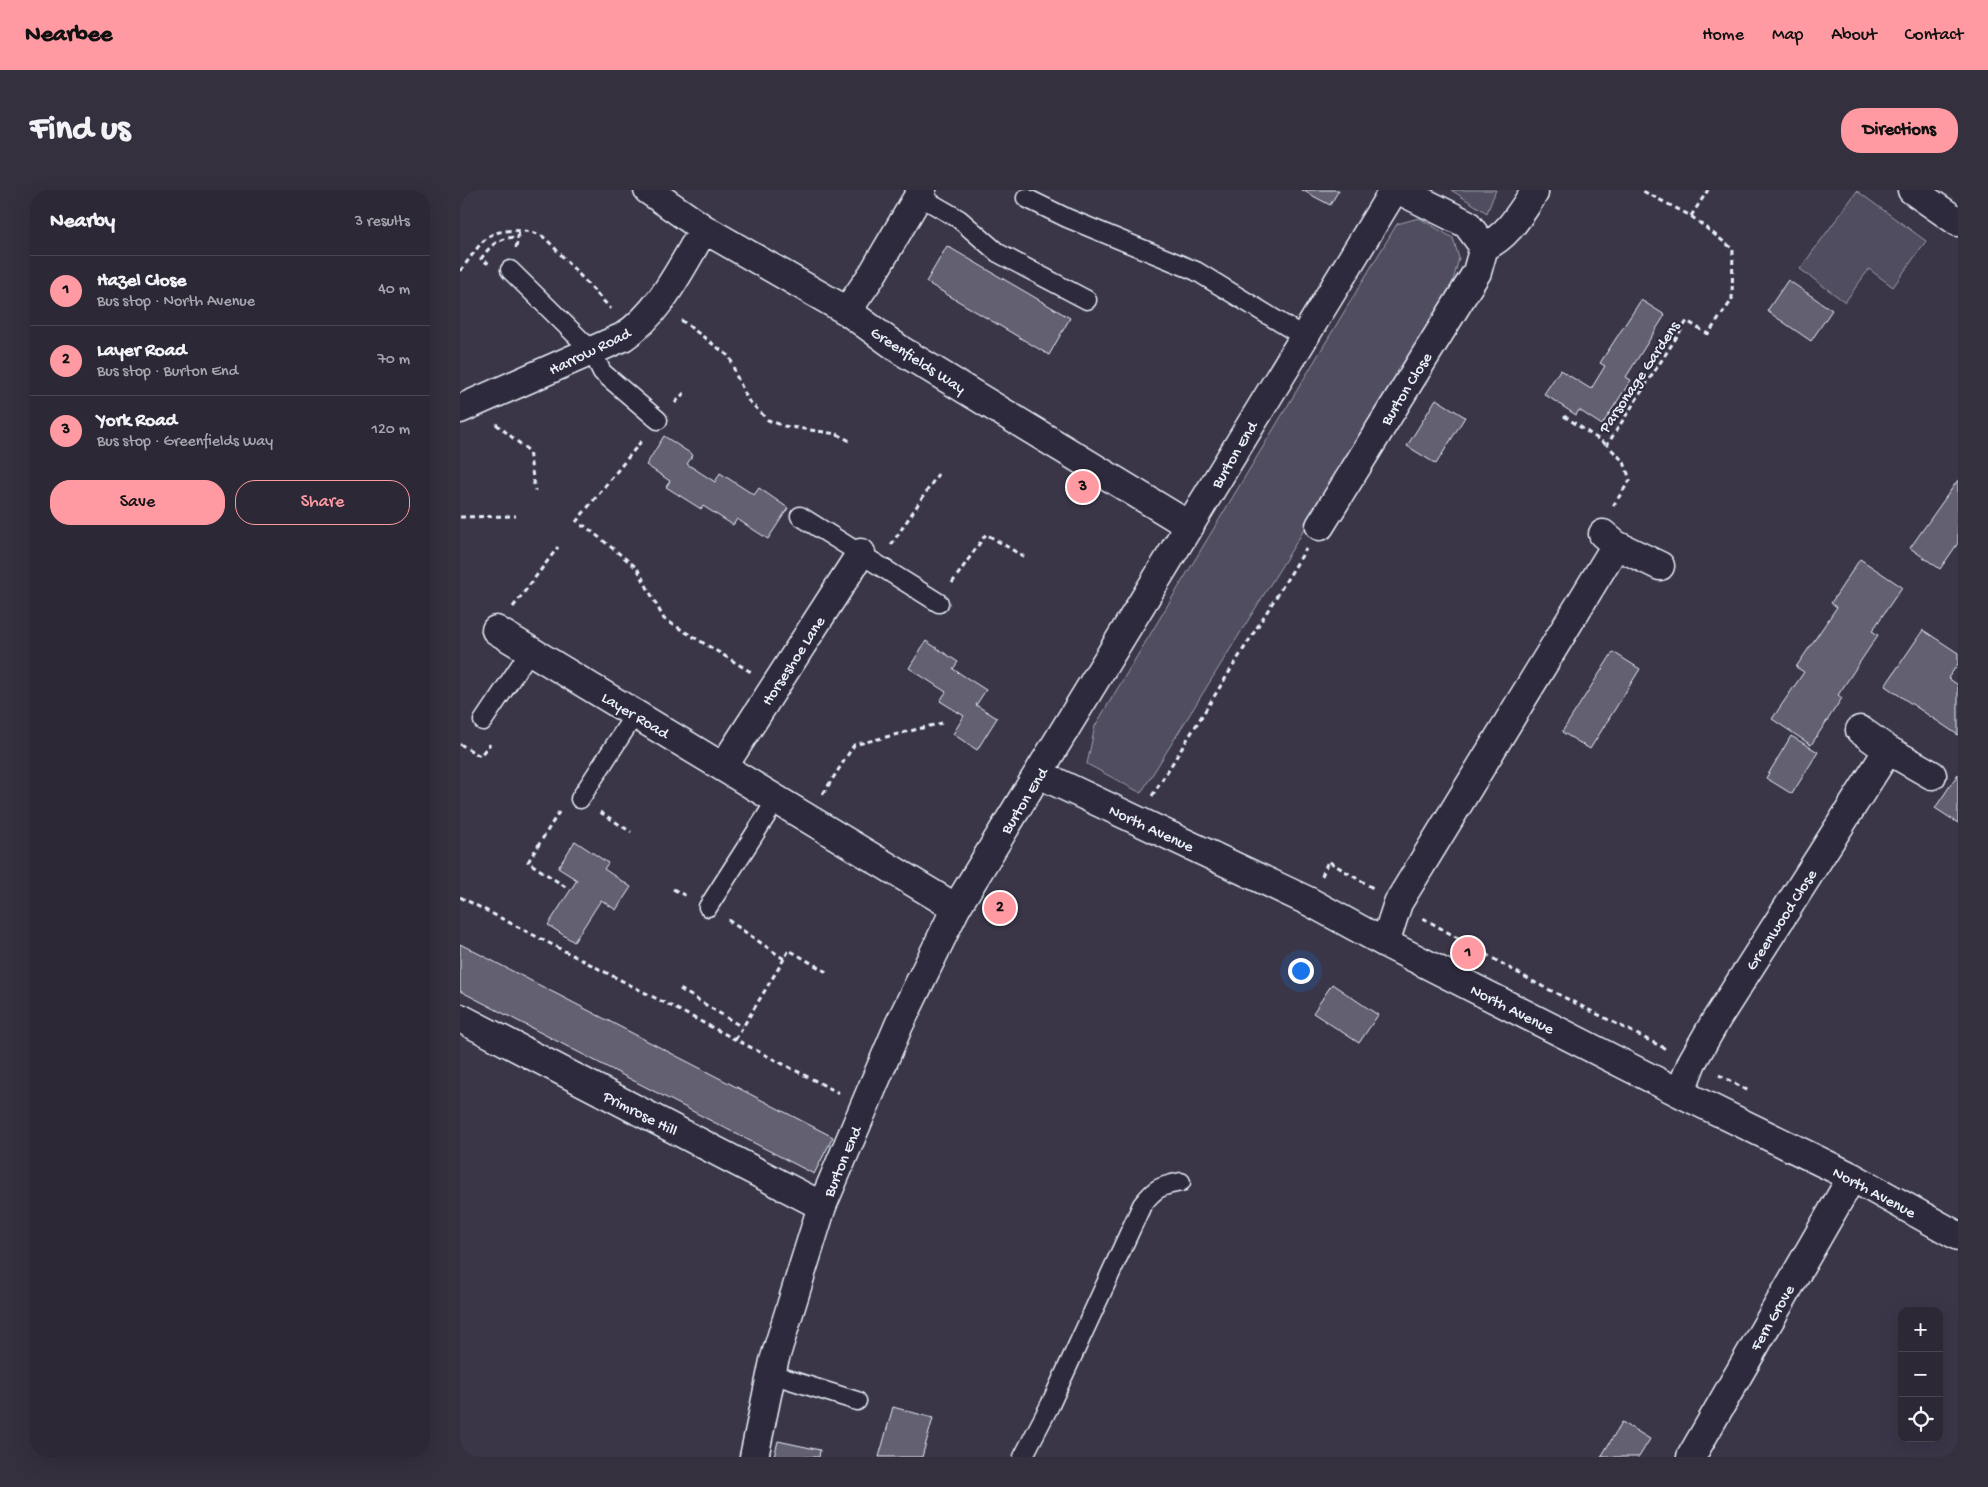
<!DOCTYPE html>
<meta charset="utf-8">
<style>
:root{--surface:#2c2836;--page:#34303e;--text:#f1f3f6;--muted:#a6a6ad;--line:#484451;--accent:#ff9aa2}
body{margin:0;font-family:"Gochi Hand",sans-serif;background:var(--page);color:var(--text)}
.controls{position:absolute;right:15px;bottom:15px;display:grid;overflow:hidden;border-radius:10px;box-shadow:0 5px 20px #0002}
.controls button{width:45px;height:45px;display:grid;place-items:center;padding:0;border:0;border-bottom:1px solid var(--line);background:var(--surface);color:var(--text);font:25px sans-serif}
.you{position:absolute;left:840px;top:780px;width:18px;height:18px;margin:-12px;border:4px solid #fff;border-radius:50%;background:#1a73e8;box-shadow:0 0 0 8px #1a73e833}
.badge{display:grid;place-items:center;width:32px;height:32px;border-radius:50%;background:var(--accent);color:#111;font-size:16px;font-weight:700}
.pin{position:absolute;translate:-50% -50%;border:2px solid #fff;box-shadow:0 1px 5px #0006}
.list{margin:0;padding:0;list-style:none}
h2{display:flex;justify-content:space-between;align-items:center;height:65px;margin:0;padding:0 20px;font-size:21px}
h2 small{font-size:16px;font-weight:400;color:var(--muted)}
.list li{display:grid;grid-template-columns:32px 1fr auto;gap:15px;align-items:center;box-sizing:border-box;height:70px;padding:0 20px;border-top:1px solid var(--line)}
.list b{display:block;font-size:19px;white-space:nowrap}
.list p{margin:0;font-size:16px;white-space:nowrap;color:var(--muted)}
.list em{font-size:16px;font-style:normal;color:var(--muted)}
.actions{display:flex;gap:10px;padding:15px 20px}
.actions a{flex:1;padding:11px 0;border:1px solid var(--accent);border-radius:20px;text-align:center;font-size:18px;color:var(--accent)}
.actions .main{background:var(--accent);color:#111}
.icon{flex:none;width:28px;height:28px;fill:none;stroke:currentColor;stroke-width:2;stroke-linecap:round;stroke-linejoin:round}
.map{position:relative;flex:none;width:1498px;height:1267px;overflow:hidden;border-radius:20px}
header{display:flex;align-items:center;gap:30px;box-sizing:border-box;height:70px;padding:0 25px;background:var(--accent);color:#111}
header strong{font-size:24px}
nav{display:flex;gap:28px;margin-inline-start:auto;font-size:18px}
.intro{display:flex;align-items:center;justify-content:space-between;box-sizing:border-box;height:120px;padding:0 30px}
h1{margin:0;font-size:35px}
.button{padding:12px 22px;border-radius:20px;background:var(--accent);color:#111;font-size:18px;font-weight:700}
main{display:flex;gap:30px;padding:0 30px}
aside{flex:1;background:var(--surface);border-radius:20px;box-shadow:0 5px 20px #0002}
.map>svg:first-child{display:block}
.green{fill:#504e5f;stroke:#9ca0ac}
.building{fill:#636171;stroke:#e8f1f8}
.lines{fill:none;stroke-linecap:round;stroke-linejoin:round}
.lane-casing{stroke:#e8f1f8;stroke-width:21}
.street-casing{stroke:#e8f1f8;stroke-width:31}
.secondary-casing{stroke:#e8f1f8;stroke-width:31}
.path{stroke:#e8f1f8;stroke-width:3;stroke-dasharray:5 4;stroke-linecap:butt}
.lane{stroke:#2f2a3d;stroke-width:18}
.street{stroke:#2f2a3d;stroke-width:28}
.secondary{stroke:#2f2a3d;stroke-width:28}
.labels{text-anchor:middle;stroke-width:4.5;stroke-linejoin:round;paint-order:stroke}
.street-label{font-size:16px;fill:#e8f1f8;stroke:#2f2a3d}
</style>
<header>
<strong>Nearbee</strong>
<nav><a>Home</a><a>Map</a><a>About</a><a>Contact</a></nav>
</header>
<div class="intro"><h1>Find us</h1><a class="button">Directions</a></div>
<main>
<aside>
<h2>Nearby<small>3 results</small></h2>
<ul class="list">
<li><span class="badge">1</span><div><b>Hazel Close</b><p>Bus stop · North Avenue</p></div><em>40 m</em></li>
<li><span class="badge">2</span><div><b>Layer Road</b><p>Bus stop · Burton End</p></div><em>70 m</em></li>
<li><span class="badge">3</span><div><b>York Road</b><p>Bus stop · Greenfields Way</p></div><em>120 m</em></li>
</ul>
<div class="actions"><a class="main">Save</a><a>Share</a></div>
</aside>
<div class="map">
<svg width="1498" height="1267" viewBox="0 0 1498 1267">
<rect width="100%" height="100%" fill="#3a3648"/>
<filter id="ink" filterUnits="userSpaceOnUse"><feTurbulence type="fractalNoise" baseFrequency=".02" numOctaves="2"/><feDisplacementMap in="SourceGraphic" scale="10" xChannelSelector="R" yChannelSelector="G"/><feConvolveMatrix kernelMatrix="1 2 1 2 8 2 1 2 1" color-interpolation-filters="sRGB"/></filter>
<g filter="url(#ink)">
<path class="green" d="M991 0H1036L1027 23Z
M1397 1 1466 51 1433 97 1409 79 1385 112 1340 79Z
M959 28 993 48 999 68 989 106 681 603 627 574 635 536 937 34Z"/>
<path class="building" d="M842 0H879L870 15Z
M487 56 610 128 589 165 466 92Z
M1328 90 1372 120 1351 151 1307 121Z
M1181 110 1205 125 1166 187 1171 190 1142 235 1119 220 1116 225 1084 204 1100 180 1131 199 1145 176 1140 173Z
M976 209 1005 227 976 274 947 256Z
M204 246 233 265 227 274 255 292 260 283 294 305 299 298 328 318 308 349 277 329 273 335 243 316 241 319 206 297 210 291 186 275Z
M1498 290V353L1480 379 1450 358Z
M1400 369 1442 397 1412 441 1418 445 1378 505 1382 508 1351 555 1312 529 1344 482 1336 477 1377 417 1371 413Z
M1463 440 1498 463V474L1488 488 1498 495V545L1425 496Z
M466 451 498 472 493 479 526 500 516 515 537 528 517 560 493 544 504 526 480 511 486 502 449 478Z
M1153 462 1180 479 1130 559 1102 542Z
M1331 546 1358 562 1332 604 1306 588Z
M1498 584V633L1475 618Z
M115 651 148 673 144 679 171 697 156 720 141 710 114 752 88 735 117 690 98 678Z
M0 754 373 947 354 984 0 801Z
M872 794 918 825 899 853 853 823Z
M433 1217 473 1228 462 1267H419Z
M1162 1232 1190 1249 1179 1267H1141Z
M318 1251 360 1260 359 1267H314Z"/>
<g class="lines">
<defs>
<path id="lane" d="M459 6 499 29 538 63 627 110
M566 8 607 28 736 81 844 147
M50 80 132 161 142 182 198 230
M340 326 479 413
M23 531 70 461
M120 609 175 524
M248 717 317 609
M311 1184 397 1211
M563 1267 590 1215 682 1015C695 998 700 996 721 992"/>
<path id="street" d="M188 0 244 39 387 121 442 161 730 336
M1452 0 1498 32
M1024 57C1048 46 1060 24 1074 3
M387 121 412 85 462 0
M0 219 163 147C201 122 221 77 244 39
M860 336 1017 82 1024 57 1007 34 939 0
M1143 344 1156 355 1200 376
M36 440 496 718
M1400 540 1428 560 1472 585
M263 577 401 363
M579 584 850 712 925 753 1220 903 1392 987 1498 1046
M925 753 938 713 1156 355
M0 828 362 1016
M1220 903 1232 872 1256 830 1428 560
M1231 1267 1392 987"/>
<path id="secondary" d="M294 1267 314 1171 362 1016 439 835 496 718 934 0"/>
</defs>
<use href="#lane" class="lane-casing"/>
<use href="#street" class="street-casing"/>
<use href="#secondary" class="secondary-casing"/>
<path class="path" d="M1231 26 1248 0
M56 58 58 47
M28 71 27 73 21 69C32 53 39 48 58 47L59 41
M0 81C8 72 19 53 28 47 39 38 70 39 82 46 85 48 88 51 91 54L151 119
M221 130 270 167 276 185 288 210 308 230 324 236 377 244 390 251
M215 213 224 203
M1104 226 1147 255
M36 234 69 261 75 301
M1153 316 1170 290 1164 272 1147 255 1227 131 1248 144 1272 110 1273 59 1231 26 1181 0
M0 327 56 326
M116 332 183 249
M121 336H125L177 378 204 429 291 482
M431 355 478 284
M492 393 526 344 566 368
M53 417 98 357
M0 554 20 566 30 554
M363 604 394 555 482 533
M692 606 846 359
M99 622 68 672 107 698
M140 622 171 642
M862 686 868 671 913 698
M213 699 228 707
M0 707 379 903
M963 728 1072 791 1206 859
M268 730 324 769 329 760 370 784
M220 799 282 837
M275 850 324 769
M1259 885 1289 901"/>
<use href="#lane" class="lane"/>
<use href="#street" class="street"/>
<use href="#secondary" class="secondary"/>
</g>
</g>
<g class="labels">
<g class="street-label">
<text transform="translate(129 160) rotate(-26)" y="6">Harrow Road</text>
<text transform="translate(459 169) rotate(33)" y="6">Greenfields Way</text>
<text transform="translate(1178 186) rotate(-56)" y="6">Parsonage Gardens</text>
<text transform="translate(945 198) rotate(-58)" y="6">Burton Close</text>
<text transform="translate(773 264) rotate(-59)" y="6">Burton End</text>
<text transform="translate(332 470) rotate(-57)" y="6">Horseshoe Lane</text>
<text transform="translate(176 524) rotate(31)" y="6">Layer Road</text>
<text transform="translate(563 610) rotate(-58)" y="6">Burton End</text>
<text transform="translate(692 637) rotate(25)" y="6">North Avenue</text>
<text transform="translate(1320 729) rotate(-57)" y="6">Greenwood Close</text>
<text transform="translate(1053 818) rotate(27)" y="6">North Avenue</text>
<text transform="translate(181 922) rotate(27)" y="6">Primrose Hill</text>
<text transform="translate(381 971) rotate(-67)" y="6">Burton End</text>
<text transform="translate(1415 1001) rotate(28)" y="6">North Avenue</text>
<text transform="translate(1311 1127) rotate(-60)" y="6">Fern Grove</text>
</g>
</g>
</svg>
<div class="controls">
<button>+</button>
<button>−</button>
<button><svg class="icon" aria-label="locate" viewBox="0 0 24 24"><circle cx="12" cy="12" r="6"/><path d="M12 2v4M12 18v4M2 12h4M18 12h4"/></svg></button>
</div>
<div class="you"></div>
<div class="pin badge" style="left:1008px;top:763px">1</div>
<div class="pin badge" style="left:540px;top:718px">2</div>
<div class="pin badge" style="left:623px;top:297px">3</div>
</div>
</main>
